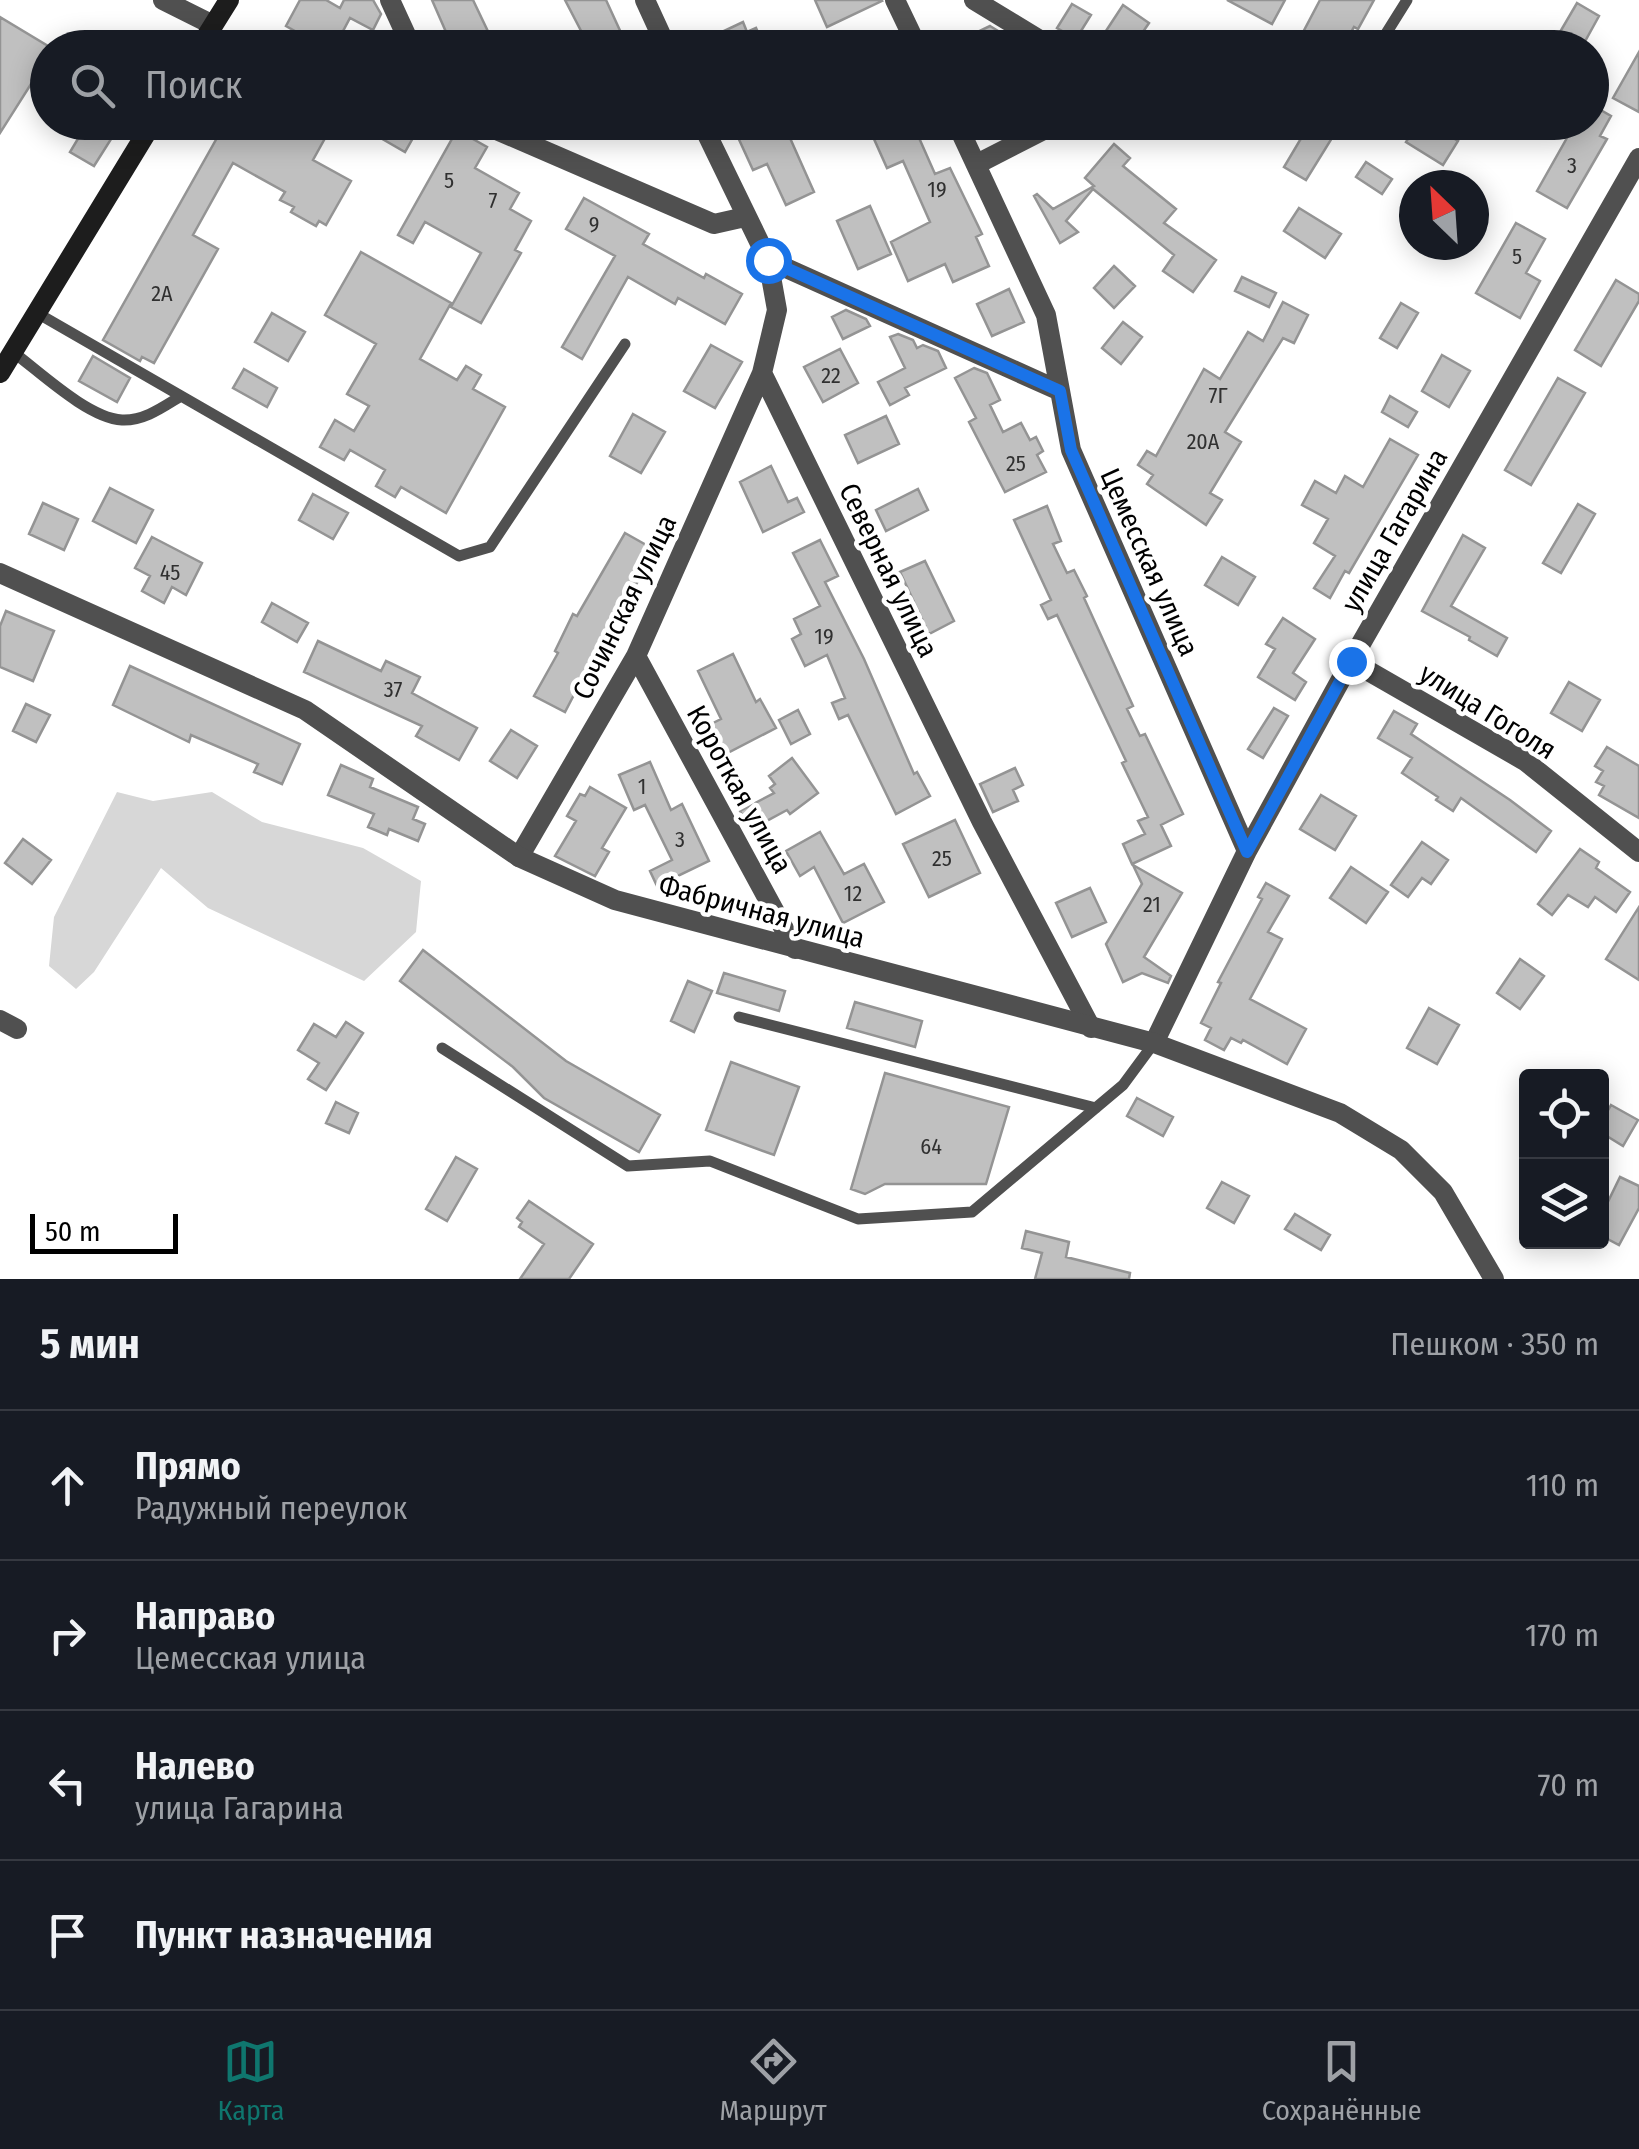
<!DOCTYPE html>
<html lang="ru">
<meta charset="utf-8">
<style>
:root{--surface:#171b24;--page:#20242c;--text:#f1f3f6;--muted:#9ea1a6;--line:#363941;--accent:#0f766e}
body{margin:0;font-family:"Fira Sans Condensed",sans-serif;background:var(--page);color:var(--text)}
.controls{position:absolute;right:30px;bottom:30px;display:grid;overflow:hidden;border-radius:10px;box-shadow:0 5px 25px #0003}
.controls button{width:90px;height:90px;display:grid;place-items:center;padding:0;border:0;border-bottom:2px solid var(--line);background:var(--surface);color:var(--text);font:50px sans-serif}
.compass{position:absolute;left:1399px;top:170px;width:90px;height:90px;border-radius:50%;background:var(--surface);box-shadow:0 5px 25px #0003;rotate:335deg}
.scale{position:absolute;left:30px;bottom:25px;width:148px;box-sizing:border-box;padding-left:10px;border:5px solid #000;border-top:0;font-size:28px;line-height:35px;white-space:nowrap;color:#000;-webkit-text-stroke:8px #fff;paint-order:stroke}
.stop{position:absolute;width:30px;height:30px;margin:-22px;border:8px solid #1a73e8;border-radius:50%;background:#fff}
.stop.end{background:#1a73e8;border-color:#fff;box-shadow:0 2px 10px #0008}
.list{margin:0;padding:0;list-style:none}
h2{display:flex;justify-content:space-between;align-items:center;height:130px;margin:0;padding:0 40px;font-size:42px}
h2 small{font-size:32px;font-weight:400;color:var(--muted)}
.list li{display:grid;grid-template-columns:65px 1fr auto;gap:30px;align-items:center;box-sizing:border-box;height:150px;padding:0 40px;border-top:2px solid var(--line)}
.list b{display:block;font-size:38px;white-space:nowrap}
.list p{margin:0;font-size:32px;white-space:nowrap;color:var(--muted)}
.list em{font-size:32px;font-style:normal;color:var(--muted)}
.icon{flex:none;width:55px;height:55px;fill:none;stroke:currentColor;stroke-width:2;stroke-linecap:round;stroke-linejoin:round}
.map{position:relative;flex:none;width:1639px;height:1279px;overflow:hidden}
.search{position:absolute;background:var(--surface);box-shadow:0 5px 25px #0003;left:30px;right:30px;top:30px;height:110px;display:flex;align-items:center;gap:25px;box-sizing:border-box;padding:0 35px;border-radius:55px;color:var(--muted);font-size:38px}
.sheet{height:730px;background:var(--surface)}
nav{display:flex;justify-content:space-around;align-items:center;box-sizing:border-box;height:140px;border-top:2px solid var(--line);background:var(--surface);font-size:28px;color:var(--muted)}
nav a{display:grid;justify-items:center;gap:5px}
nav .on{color:var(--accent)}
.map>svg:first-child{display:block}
.green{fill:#d7d7d7}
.building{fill:#c0c0c0;stroke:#949494;stroke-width:2.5}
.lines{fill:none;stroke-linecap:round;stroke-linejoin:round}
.service{stroke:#505050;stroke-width:11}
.minor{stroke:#505050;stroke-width:20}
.tertiary{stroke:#505050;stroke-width:20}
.secondary{stroke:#1d1d1d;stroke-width:20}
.route{stroke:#1a73e8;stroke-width:12}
.labels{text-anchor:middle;stroke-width:9;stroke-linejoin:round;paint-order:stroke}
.number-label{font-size:22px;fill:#303030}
.street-label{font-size:28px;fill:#000;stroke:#fff}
</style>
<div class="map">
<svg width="1639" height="1279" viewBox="0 0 1639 1279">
<rect width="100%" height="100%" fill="#fff"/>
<path class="green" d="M117 792 153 801 212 792 262 822 363 848 421 881 416 932 364 981 208 908 161 868 94 972 76 989 49 966 54 917Z"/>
<path class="building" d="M300 0H326L340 8 344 0H373L381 14 373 30 350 18 334 48H314L316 43 286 26Z
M432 0H473L493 42 481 48H453Z
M565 0H606L628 48H590Z
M815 0H881L882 1 827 27Z
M1227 0H1285L1272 24Z
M1320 0H1374L1358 29 1354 27 1342 48H1318L1300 38Z
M1577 3 1599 16 1583 45 1560 32Z
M1072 4 1091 15 1076 39 1057 28Z
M1123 5 1149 23 1132 48H1117L1102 37Z
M0 17 48 46V94L31 84 0 133Z
M743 22 747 32 756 28 765 48H688Z
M990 26 1008 37 1013 48H979L973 34Z
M1639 52V112L1613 98Z
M1592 105 1611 116 1600 136 1607 139 1567 208 1537 191 1576 122H1592Z
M88 122 113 136 94 166 70 152Z
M226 122H334L313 160 351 181 326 225 319 221 316 226 291 212 294 207 280 200 285 192 233 163 193 235 218 249 154 363 142 357 140 361 103 340Z
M353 122H422L405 152Z
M731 122H789L795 136 790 138 814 192 786 205 767 164 753 170Z
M887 122H912L935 174 950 168 982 234 976 237 989 266 953 282 945 264 908 281 891 242 930 222 903 161 887 168 870 130Z
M1418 122H1427L1458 141 1443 165 1406 142Z
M1309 125 1332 138 1306 180 1284 167Z
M457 130 487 147 475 168 519 193 510 209 531 221 515 250 521 253 481 323 451 307 481 253 425 222 413 243 398 235Z
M1114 144 1130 158 1123 166 1176 209 1164 223 1216 260 1193 292 1163 271 1174 255 1093 189 1066 221 1078 232 1060 243 1034 196 1037 194 1053 209 1094 186 1085 178Z
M1366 162 1392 179 1382 194 1356 177Z
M584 198 649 234 643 244 704 278 706 274 742 294 725 324 678 298 675 304 628 277 582 359 562 347 615 256 566 229Z
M870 206 891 254 858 269 837 221Z
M1299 208 1341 234 1325 258 1284 231Z
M1516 223 1545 239 1526 273 1540 281 1520 318 1476 293Z
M361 252 451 303 420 359 457 380 466 366 481 375 473 389 505 407 446 513 401 487 395 497 376 486 385 470 350 450 344 460 320 447 335 420 354 431 369 406 347 394 376 344 325 315Z
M1114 266 1135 286 1114 308 1094 288Z
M1242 277 1276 293 1269 307 1235 291Z
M1616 280 1639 294V301L1601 366 1575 350Z
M1009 289 1024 322 992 336 977 304Z
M1283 302 1308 315 1294 343 1283 338 1225 432 1241 442 1210 493 1222 500 1206 525 1147 484 1153 475 1138 465 1147 451 1156 456 1204 369 1220 379 1248 332 1263 341Z
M1401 303 1418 313 1397 348 1380 338Z
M846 310 866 319 870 326 843 339 832 317Z
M272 313 305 332 288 361 255 342Z
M1123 322 1142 337 1121 364 1102 348Z
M898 334 913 340 917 348 923 345 938 351 946 368 905 388 909 395 890 405 878 382 905 368 890 337Z
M711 345 742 362 715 408 684 391Z
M840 349 858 383 823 402 804 367Z
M1442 355 1470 371 1449 407 1422 391Z
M93 356 130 378 117 402 79 381Z
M974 368 987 373 1000 400 990 405 1003 432 1021 423 1030 440 1036 437 1043 451 1037 455 1046 472 1005 492 969 422 976 418 955 378Z
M244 369 277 388 267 407 233 388Z
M1558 378 1585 393 1531 485 1505 470Z
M1390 396 1417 412 1408 427 1382 412Z
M633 414 665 432 641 473 610 456Z
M886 416 899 444 858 463 845 435Z
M1390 439 1418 455 1349 573 1345 571 1330 598 1314 588 1335 556 1314 543 1328 519 1302 505 1315 481 1336 493 1345 476 1363 487Z
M771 466 788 502 797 498 804 512 763 532 740 482Z
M110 488 153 510 136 543 93 521Z
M918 489 928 510 886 531 876 510Z
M313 494 348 513 333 539 299 520Z
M43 503 78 519 64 550 29 534Z
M1578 504 1595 514 1561 573 1543 563Z
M1047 506 1061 541 1053 544 1067 573 1074 570 1087 596 1084 598 1133 706 1127 709 1140 736 1145 734 1183 814 1161 825 1171 846 1132 864 1123 844 1145 834 1138 821 1148 817 1122 763 1126 761 1057 615 1048 619 1041 605 1051 600 1014 520Z
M625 533 655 550 620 614 617 612 565 712 534 696 558 653 555 651 573 614 577 616Z
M1463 535 1485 548 1451 606 1507 638 1497 656 1469 640 1470 637 1422 611Z
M152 537 202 563 186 595 172 587 164 603 142 591 150 576 135 568Z
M820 540 838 576 825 582 864 659 914 774 917 772 930 796 896 814 848 715 839 719 832 703 845 698 827 655 805 666 792 639 801 634 794 619 820 606 793 553Z
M1222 557 1255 577 1238 605 1205 585Z
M925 561 954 621 929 634 900 572Z
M272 603 308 623 297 642 262 622Z
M6 611 54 631 33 681 0 667V626Z
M1283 618 1315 639 1293 673 1306 682 1295 700 1258 677 1275 649 1266 644Z
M318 641 381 671 386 661 420 677 412 693 477 728 459 760 416 736 422 726 304 672Z
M733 654 756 702 760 699 776 728 714 760 699 730 721 719 698 671Z
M130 666 300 744 282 784 254 772 258 764 191 735 189 742 113 705Z
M1569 682 1600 700 1582 731 1551 713Z
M26 704 50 715 36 742 13 731Z
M1274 708 1288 716 1263 758 1248 749Z
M798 710 810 734 791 744 779 720Z
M1394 711 1417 724 1411 734 1510 800 1551 831 1536 852 1461 798 1453 811 1436 800 1438 797 1402 773 1412 758 1378 738Z
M511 730 537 746 517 778 490 761Z
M1607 747 1639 766V818L1599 795 1604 786 1596 782 1603 771 1595 766Z
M792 758 818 793 790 814 787 810 750 830 740 811 774 793 770 788 775 784 769 776Z
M650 762 671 810 682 804 709 861 657 886 650 871 672 860 645 805 634 810 619 775Z
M341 765 373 779 370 787 418 807 413 819 425 824 418 841 389 829 387 835 368 827 374 814 328 795Z
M1015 768 1023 785 1013 790 1018 801 993 812 980 784Z
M590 787 626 808 602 848 609 852 595 876 555 856 576 821 567 816 580 794 585 796Z
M1321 795 1356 816 1335 850 1300 829Z
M955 820 980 873 929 897 903 844Z
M820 832 844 874 864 864 884 902 843 923 814 867 800 876 786 851Z
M23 839 51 860 32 884 5 863Z
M1422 842 1448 860 1431 884 1422 878 1408 897 1391 885Z
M1580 849 1599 862 1596 868 1630 892 1616 912 1595 897 1588 907 1568 895 1552 915 1538 904Z
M1133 865 1182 893 1144 957 1171 976 1168 983 1142 973 1123 982 1106 944 1142 884Z
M1351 867 1388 892 1366 923 1330 898Z
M1266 883 1289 896 1268 932 1282 939 1250 999 1306 1029 1287 1064 1243 1040 1241 1043 1231 1038 1224 1050 1205 1040 1211 1028 1201 1023 1221 983 1218 982 1262 899 1258 897Z
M1090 888 1106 922 1072 937 1056 903Z
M1639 907V980L1606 959Z
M423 950 566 1061 660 1115 639 1152 544 1098 513 1067 400 981Z
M1520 959 1544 976 1520 1009 1497 993Z
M724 973 785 991 779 1011 717 993Z
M688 981 712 991 694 1032 671 1021Z
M855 1002 922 1021 915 1047 847 1028Z
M1429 1008 1459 1025 1437 1064 1407 1048Z
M346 1022 363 1033 326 1090 308 1079 319 1063 298 1050 314 1024 336 1037Z
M731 1062 799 1087 774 1155 706 1130Z
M885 1073 1009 1107 986 1184H885L865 1194 851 1189Z
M1137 1098 1173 1117 1163 1136 1127 1116Z
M336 1102 358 1113 349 1133 326 1123Z
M1611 1105 1638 1120 1623 1146 1602 1133V1121Z
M456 1157 477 1169 447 1221 426 1209Z
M1620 1177 1639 1186V1208L1619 1245 1602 1236V1214Z
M1222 1182 1249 1196 1234 1223 1207 1208Z
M529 1201 593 1244 569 1279H520L544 1244 519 1227 522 1222 517 1218Z
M1295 1214 1330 1235 1321 1250 1285 1229Z
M1026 1231 1069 1242 1066 1257 1130 1273 1129 1279H1035L1042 1253 1022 1248Z"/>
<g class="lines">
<path class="service" d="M1377 48 1407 0
M37 313 459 556 490 547 625 344
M13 352C40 372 88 418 122 420 144 421 163 407 181 396
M739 1017 1096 1108
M442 1048 628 1166 710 1161 858 1219 972 1212 1123 1085 1154 1043"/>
<path class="minor" d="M163 0 213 25
M390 0 412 48
M645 0 667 48
M895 0 918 48
M974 0 1053 48
M478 122 714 224 745 217
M701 122 768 260 777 310 762 373 982 822 1091 1028
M956 122 1046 315 1071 450 1247 851
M977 164 1059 122
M768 260 1060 391
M636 656 795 949
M1351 661 1525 761 1639 852
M519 857 636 656 762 373
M0 1020 17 1029
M1154 1043 1247 851 1351 661 1639 158"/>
<path class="tertiary" d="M0 573 305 710 519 857 615 900 1154 1043 1340 1113 1401 1150 1443 1192 1494 1279"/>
<path class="secondary" d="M199 48 229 0
M0 373 153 122"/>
</g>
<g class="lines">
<path class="route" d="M768 260 1060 391 1071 450 1247 852 1351 661"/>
</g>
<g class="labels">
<g class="number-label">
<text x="1572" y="173">3</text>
<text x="449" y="188">5</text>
<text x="937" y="197">19</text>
<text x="493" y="208">7</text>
<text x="594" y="232">9</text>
<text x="1517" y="264">5</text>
<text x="162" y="301">2А</text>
<text x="831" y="383">22</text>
<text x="1218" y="403">7Г</text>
<text x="1203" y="449">20А</text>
<text x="1016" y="471">25</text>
<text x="170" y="580">45</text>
<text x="824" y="644">19</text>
<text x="393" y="697">37</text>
<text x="642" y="794">1</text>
<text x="680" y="847">3</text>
<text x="942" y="866">25</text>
<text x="853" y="901">12</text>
<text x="1152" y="912">21</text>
<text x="931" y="1154">64</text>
</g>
<g class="street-label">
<text transform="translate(1394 530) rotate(-60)" y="10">улица Гагарина</text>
<text transform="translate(1150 562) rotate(66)" y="10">Цемесская улица</text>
<text transform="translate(889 570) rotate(64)" y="10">Северная улица</text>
<text transform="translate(624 607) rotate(-64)" y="10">Сочинская улица</text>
<text transform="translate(1488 711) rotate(32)" y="10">улица Гоголя</text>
<text transform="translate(740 789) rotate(61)" y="10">Короткая улица</text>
<text transform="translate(762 911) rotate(15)" y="10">Фабричная улица</text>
</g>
</g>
</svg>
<div class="controls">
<button><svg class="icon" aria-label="locate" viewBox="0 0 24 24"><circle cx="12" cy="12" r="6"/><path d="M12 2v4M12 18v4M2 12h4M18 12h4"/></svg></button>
<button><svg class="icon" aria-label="layers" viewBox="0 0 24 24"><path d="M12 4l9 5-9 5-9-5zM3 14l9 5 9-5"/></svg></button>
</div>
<svg class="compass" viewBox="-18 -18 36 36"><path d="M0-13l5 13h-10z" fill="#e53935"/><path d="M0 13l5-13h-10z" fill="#9ea1a6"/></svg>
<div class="scale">50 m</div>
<div class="stop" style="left:768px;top:260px"></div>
<div class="stop end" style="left:1351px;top:661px"></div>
<div class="search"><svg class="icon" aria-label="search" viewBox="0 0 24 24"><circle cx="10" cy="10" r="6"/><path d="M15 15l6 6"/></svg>Поиск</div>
</div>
<section class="sheet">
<h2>5 мин<small>Пешком · 350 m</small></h2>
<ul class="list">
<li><svg class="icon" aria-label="ahead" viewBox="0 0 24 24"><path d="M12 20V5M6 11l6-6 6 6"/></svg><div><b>Прямо</b><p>Радужный переулок</p></div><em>110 m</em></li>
<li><svg class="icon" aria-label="right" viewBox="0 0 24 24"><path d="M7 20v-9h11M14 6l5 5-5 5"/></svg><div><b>Направо</b><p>Цемесская улица</p></div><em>170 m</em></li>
<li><svg class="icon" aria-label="left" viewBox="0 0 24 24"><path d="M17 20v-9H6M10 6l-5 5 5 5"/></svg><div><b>Налево</b><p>улица Гагарина</p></div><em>70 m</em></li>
<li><svg class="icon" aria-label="arrive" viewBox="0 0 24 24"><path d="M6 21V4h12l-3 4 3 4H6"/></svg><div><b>Пункт назначения</b></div></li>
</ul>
</section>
<nav>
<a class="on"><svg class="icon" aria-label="map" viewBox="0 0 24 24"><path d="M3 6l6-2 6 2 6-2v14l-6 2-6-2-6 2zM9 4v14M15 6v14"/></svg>Карта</a>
<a><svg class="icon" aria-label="directions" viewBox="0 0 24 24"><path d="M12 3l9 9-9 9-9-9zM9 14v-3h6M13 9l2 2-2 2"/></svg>Маршрут</a>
<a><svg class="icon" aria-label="saved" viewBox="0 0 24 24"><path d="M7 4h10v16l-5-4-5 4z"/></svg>Сохранённые</a>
</nav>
